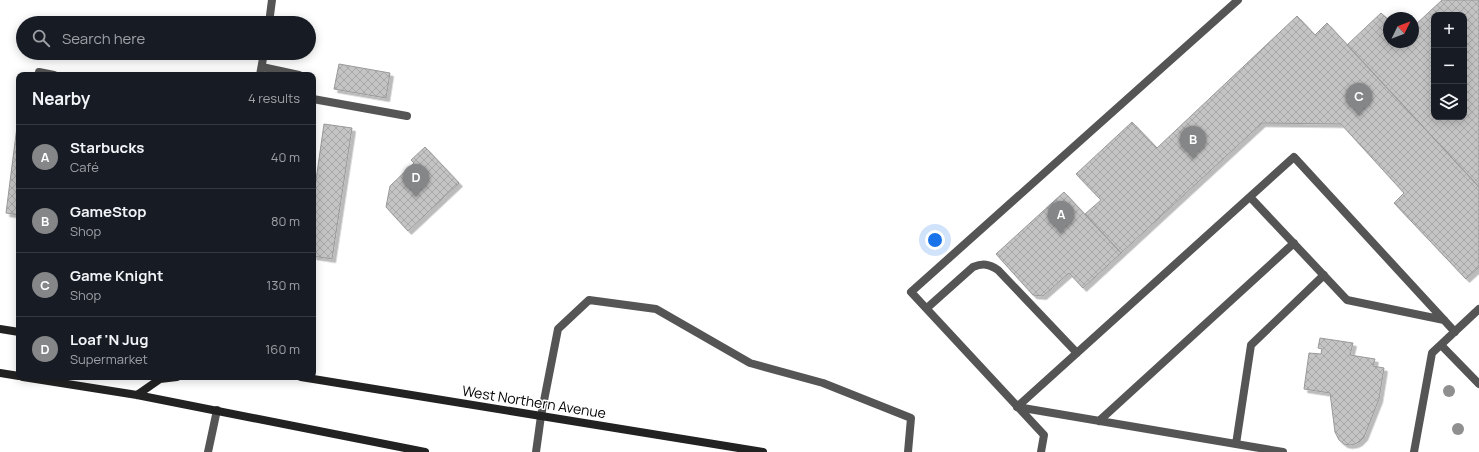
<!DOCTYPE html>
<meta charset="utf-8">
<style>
:root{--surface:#171b24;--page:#20242c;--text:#f1f3f6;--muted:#9ea1a6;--line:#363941;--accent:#858687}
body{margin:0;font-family:Manrope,sans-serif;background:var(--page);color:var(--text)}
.controls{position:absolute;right:12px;top:12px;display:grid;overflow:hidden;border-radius:8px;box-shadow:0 2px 10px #0003}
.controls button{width:36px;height:36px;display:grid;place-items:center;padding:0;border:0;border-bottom:1px solid var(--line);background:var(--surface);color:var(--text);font:20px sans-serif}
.compass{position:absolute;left:1383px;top:12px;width:36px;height:36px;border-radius:50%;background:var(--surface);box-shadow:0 2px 10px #0003;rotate:47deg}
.you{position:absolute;left:935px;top:240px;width:14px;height:14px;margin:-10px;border:3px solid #fff;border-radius:50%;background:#1a73e8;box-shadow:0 0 0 6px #1a73e833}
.badge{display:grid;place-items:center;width:26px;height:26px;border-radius:50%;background:var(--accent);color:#fff;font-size:13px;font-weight:700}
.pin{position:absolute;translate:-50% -33px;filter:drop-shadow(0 1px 2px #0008)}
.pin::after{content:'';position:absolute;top:21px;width:14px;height:12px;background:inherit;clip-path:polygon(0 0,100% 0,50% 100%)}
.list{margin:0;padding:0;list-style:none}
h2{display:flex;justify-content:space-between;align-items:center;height:52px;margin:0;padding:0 16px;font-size:17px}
h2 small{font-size:13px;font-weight:400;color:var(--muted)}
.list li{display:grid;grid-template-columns:26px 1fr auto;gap:12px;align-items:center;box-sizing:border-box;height:64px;padding:0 16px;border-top:1px solid var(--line)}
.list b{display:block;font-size:15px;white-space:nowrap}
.list p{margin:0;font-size:13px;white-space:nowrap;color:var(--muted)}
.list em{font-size:13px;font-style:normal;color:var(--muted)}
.icon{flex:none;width:22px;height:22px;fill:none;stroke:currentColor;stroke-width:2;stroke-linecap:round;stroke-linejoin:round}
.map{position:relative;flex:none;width:1479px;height:452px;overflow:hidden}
.search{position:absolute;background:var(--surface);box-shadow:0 2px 10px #0003;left:16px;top:16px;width:300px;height:44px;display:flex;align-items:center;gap:10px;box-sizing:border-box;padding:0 14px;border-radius:22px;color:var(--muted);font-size:15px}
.panel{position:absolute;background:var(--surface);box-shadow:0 2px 10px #0003;left:16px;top:72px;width:300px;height:308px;border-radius:8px}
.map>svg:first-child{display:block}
.building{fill:url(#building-cross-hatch);stroke:#999;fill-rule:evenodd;filter:url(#shadow)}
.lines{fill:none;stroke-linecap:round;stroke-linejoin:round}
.lane{stroke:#555;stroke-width:8}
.street{stroke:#555;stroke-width:8}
.secondary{stroke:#222;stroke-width:8}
.tree{fill:#8f8f8f}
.labels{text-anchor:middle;stroke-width:3;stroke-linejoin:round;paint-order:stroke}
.street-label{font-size:14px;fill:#000;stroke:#fff}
</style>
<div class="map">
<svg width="1479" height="452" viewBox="0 0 1479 452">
<defs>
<pattern id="building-cross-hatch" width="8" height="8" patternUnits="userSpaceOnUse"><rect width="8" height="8" fill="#c4c4c4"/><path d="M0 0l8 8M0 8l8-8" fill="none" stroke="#a7a7a7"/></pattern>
<filter id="shadow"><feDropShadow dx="3.5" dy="3.5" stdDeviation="0" flood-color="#0004"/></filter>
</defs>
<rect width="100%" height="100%" fill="#fff"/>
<path class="building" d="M1442 0H1479V187L1347 45 1381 13 1389 20V42H1413V27ZM1434 15H1464V117H1434Z
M1297 16 1315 35 1327 23 1479 187V267L1466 279 1394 203 1404 193 1341 124 1262 123 1121 253 1085 214 1101 200 1076 174 1132 122 1157 148Z
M339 64 390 73 386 98 334 89Z
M19 111V215L6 213Z
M324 124 352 128 332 259 313 256V201Z
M425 147 459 183 408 231 386 207 390 186 414 163 411 160Z
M1064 192 1121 253 1083 288 1069 273 1043 296 1033 295 996 254Z
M1320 338 1353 343 1350 355 1375 359 1373 366 1384 368 1379 399 1364 437 1359 442 1355 444 1349 445 1344 444 1339 440 1335 432 1330 393 1304 389 1309 353 1321 354 1322 349 1318 348Z"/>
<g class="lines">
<path class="lane" d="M262 67 299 75
M39 72 54 75
M313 99 407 116
M1250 197 1347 300 1444 320
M927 308 973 267C983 263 989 264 998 270L1077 353
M1441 345 1479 384
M1017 407 1294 157 1455 332
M1017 407 1283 452
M1099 421 1294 243
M1236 444 1251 345 1324 275
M208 452 217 410
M536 452 541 416 558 329 589 300 656 309 750 363 823 383 911 418 908 452
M1041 452 1044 435 911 292 1238 0
M1414 452 1432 353 1479 309"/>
<path class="street" d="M269 23 272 0
M260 75 264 53"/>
<path class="secondary" d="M0 329 19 332
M0 373 19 376
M23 377 137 395 425 452
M301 377 763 452
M137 395 160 379 177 377"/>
</g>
<g class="tree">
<circle cx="1449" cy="391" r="6"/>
<circle cx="1458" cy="429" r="6"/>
</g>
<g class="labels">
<g class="street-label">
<text transform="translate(534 402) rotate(9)" y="5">West Northern Avenue</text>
</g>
</g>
</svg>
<div class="controls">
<button>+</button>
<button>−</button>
<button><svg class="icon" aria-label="layers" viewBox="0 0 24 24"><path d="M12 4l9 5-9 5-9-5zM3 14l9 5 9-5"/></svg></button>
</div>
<svg class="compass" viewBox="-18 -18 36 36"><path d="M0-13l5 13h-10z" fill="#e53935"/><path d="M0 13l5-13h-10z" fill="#9ea1a6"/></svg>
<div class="you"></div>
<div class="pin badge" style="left:1061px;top:234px">A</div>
<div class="pin badge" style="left:1193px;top:159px">B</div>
<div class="pin badge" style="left:1359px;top:116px">C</div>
<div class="pin badge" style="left:416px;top:197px">D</div>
<div class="search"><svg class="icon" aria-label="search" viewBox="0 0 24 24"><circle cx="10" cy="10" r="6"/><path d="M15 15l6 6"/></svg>Search here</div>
<section class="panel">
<h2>Nearby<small>4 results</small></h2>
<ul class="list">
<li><span class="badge">A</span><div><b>Starbucks</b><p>Café</p></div><em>40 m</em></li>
<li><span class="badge">B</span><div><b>GameStop</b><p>Shop</p></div><em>80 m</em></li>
<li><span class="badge">C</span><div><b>Game Knight</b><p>Shop</p></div><em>130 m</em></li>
<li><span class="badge">D</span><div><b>Loaf 'N Jug</b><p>Supermarket</p></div><em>160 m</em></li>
</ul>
</section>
</div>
